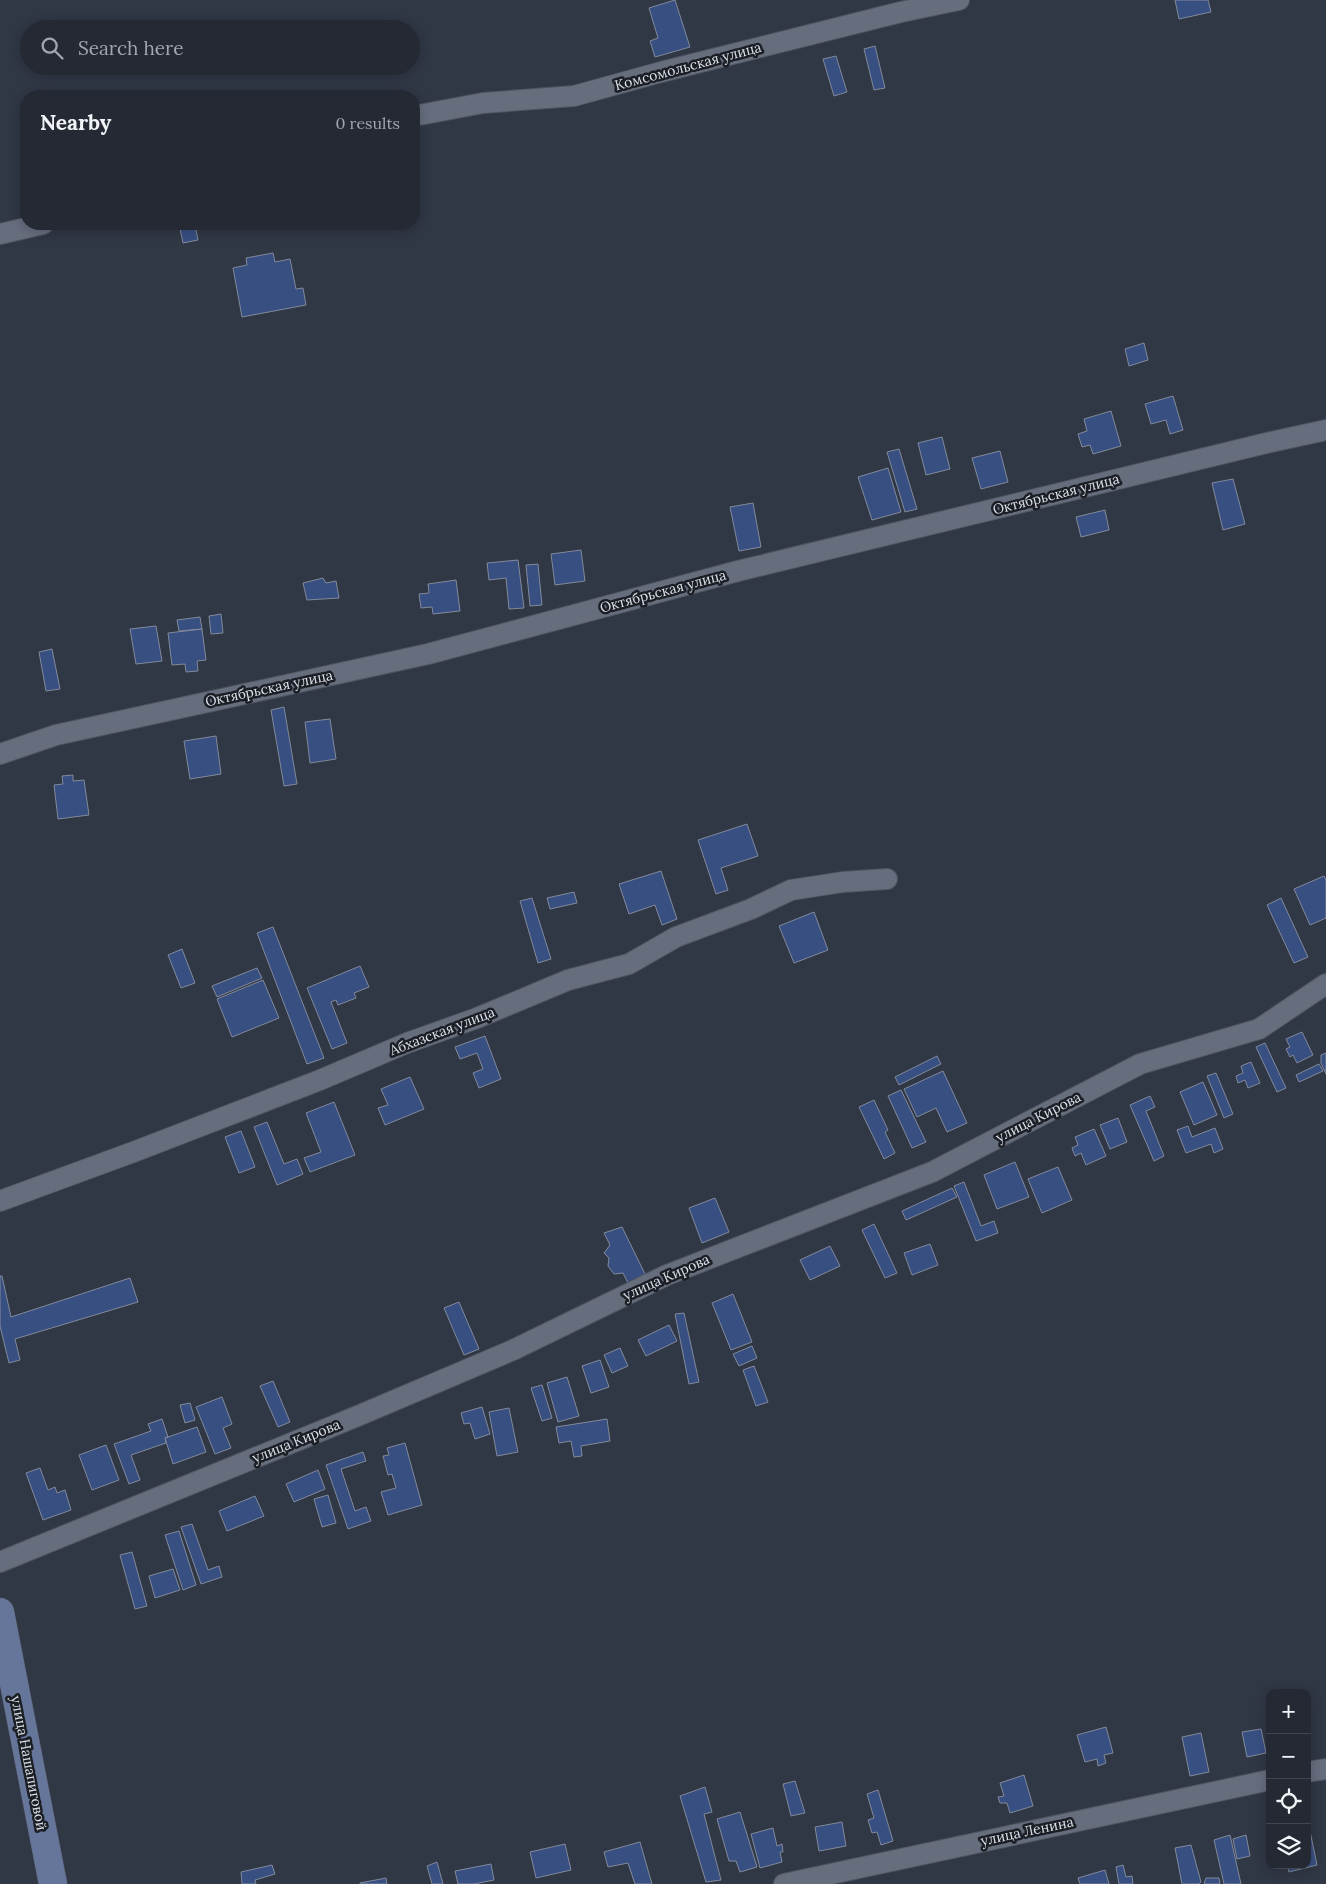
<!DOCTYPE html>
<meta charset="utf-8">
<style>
:root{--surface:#242934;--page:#303540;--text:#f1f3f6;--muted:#a3a6ac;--line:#41454f}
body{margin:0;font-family:Lora,serif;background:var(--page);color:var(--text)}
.controls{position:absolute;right:15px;bottom:15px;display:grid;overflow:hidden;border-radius:10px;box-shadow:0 2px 12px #0003}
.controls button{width:45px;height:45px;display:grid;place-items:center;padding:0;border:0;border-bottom:1px solid var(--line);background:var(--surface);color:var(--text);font:25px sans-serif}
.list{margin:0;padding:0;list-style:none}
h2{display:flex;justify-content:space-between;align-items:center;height:65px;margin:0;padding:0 20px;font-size:21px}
h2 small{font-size:16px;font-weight:400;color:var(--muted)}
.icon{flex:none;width:28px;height:28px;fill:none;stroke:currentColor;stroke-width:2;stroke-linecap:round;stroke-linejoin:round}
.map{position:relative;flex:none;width:1326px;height:1884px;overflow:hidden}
.search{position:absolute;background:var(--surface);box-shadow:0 2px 12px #0003;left:20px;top:20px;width:400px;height:55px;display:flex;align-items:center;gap:12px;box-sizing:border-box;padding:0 18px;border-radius:28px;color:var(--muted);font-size:19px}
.panel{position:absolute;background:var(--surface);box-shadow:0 2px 12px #0003;left:20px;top:90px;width:400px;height:140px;border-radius:20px}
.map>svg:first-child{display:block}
.building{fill:#384f82;stroke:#828a9b}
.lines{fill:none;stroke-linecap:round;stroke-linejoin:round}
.street-casing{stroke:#4f5560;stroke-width:22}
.secondary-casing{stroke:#4f5560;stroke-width:29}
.street{stroke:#666d7d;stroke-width:20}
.secondary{stroke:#66769a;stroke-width:28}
.labels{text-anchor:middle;stroke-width:5;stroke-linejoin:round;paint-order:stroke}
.street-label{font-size:14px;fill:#dce1ea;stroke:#1b1e25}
</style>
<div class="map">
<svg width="1326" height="1884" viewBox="0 0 1326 1884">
<rect width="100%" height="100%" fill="#303745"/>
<path class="building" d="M675 0 690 47 655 57 650 41 658 38 649 8Z
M1175 0H1208L1211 12 1179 19Z
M875 46 885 88 874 90 864 49Z
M836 56 847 92 834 96 823 59Z
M179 224H195L198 240 183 243Z
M273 253 275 262 290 259 296 289 303 288 306 305 242 317 233 268 247 265 246 258Z
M1144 343 1148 360 1129 366 1125 349Z
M1173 396 1183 430 1170 434 1166 420 1151 424 1145 404Z
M1111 411 1121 446 1093 454 1090 445 1082 447 1078 434 1087 431 1084 419Z
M942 437 950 469 926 475 918 443Z
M899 449 917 509 905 512 887 452Z
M1000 451 1008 482 981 489 972 458Z
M888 468 901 512 872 520 858 477Z
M1233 479 1245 524 1223 530 1212 483Z
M753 503 761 547 739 551 730 507Z
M1105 510 1109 530 1081 537 1076 517Z
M581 550 585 581 555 585 551 554Z
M518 560 524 608 509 609 506 578 489 580 487 563Z
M538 564 542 605 530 606 526 565Z
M323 578 326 583 336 581 339 598 307 600 303 583Z
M456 580 460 611 433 614 432 607 421 608 419 594 429 593 428 584Z
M221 614 223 633 211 634 209 616Z
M200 617 202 629 179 631 177 620Z
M156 626 162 661 136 664 130 629Z
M202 629 206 660 197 661 198 671 186 672 185 664 172 665 168 633Z
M52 649 60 689 46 691 39 652Z
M284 707 297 784 284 786 271 710Z
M330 719 336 759 310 763 305 722Z
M216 736 221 774 190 779 184 741Z
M73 775V781L84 780 89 815 58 819 54 785 63 784 62 776Z
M747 824 758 856 721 868 728 890 716 894 698 840Z
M661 871 677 919 662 925 655 905 629 914 619 884Z
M1324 876 1326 880V918L1310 925 1294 889Z
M574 892 577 903 550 909 547 898Z
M532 898 551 959 538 963 520 901Z
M1281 898 1308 957 1294 963 1267 905Z
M814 912 828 950 794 963 779 926Z
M273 927 324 1058 307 1064 257 933Z
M182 949 195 983 181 988 168 955Z
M360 966 369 987 354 993 356 998 338 1005 336 1000 331 1002 347 1043 332 1049 307 988Z
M257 968 262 978 217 997 212 986Z
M263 980 279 1018 232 1037 217 999Z
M1302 1032 1313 1055 1297 1063 1293 1055 1290 1057 1286 1049 1290 1047 1286 1039Z
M485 1036 501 1079 479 1088 473 1073 483 1069 477 1053 460 1059 455 1047Z
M1265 1043 1286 1088 1277 1092 1256 1047Z
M1326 1053V1074L1321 1063V1055Z
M937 1056 941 1064 899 1085 895 1077Z
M1251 1062 1260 1083 1248 1088 1245 1080 1238 1083 1236 1076 1243 1073 1241 1066Z
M1319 1064 1323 1071 1299 1082 1296 1075Z
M943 1071 967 1123 947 1132 936 1108 917 1117 904 1089Z
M1216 1073 1233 1114 1224 1118 1207 1076Z
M410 1077 424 1109 385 1125 378 1108 388 1105 381 1089Z
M1203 1082 1217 1115 1194 1125 1180 1092Z
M901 1090 926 1142 912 1148 888 1096Z
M1150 1096 1155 1107 1146 1111 1164 1156 1154 1161 1130 1105Z
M874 1100 888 1130 885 1132 895 1153 884 1159 859 1107Z
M334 1102 355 1155 310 1172 304 1158 321 1152 306 1113Z
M1118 1118 1127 1142 1110 1149 1100 1125Z
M267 1122 284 1164 297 1159 303 1174 277 1185 254 1127Z
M1188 1126 1192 1137 1215 1128 1223 1149 1214 1153 1211 1144 1186 1153 1177 1130Z
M1094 1129 1106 1156 1086 1165 1081 1153 1075 1156 1072 1148 1078 1145 1075 1137Z
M241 1131 255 1167 239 1173 225 1137Z
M1015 1162 1029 1197 997 1209 984 1175Z
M1058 1167 1072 1200 1042 1213 1028 1179Z
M964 1182 981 1226 994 1221 998 1233 976 1241 954 1186Z
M952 1188 957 1197 906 1220 902 1211Z
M715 1198 729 1232 702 1243 689 1208Z
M874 1224 897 1273 885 1278 862 1230Z
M622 1227 645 1274 628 1283 623 1273 614 1274 608 1266 609 1258 604 1253 610 1245 604 1233Z
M930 1244 938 1265 912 1275 904 1253Z
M830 1246 840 1266 810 1280 800 1260Z
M0 1276H2L11 1317 130 1278 138 1302 15 1339 20 1360 9 1363 0 1326Z
M733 1294 752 1342 731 1350 712 1303Z
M459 1302 479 1349 464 1355 444 1308Z
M684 1313 699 1382 689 1384 675 1314Z
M669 1325 677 1341 646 1356 638 1340Z
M752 1346 757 1358 739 1366 733 1354Z
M620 1348 628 1366 612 1373 604 1355Z
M600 1360 609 1387 591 1393 582 1366Z
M754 1366 768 1402 756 1406 743 1370Z
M567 1377 579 1416 558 1422 547 1383Z
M273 1381 290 1422 278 1427 260 1386Z
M542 1385 552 1418 542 1421 531 1388Z
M222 1397 232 1424 223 1428 231 1448 215 1454 196 1407Z
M190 1403 195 1420 185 1423 180 1405Z
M482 1407 490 1434 475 1439 470 1423 464 1424 461 1413Z
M509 1408 518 1452 497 1456 489 1412Z
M162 1419 168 1437 165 1438 166 1443 131 1455 140 1480 129 1484 114 1444 151 1431 148 1424Z
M607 1419 610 1441 581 1446 582 1456 574 1457 571 1441 559 1443 556 1427Z
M197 1427 206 1452 173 1464 165 1438Z
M405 1443 422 1505 388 1515 381 1492 396 1488 392 1474 388 1475 383 1456 389 1455 387 1448Z
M106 1445 119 1480 92 1490 79 1455Z
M363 1452 366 1461 341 1469 355 1511 366 1507 371 1521 348 1529 326 1465Z
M40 1468 48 1490 55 1487 57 1493 65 1490 71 1510 43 1520 26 1473Z
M318 1470 325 1489 294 1502 286 1484Z
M328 1495 336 1523 322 1527 314 1499Z
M255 1496 264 1516 227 1531 219 1511Z
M192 1524 208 1570 219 1566 222 1577 201 1584 181 1527Z
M179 1531 196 1585 183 1590 165 1535Z
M132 1552 147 1606 135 1609 120 1555Z
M173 1569 180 1590 155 1598 149 1576Z
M1106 1727 1113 1753 1104 1755 1106 1763 1098 1766 1097 1759 1085 1762 1077 1735Z
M1261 1729 1266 1753 1247 1757 1242 1732Z
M1201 1733 1209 1772 1190 1776 1182 1737Z
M1024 1775 1033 1806 1010 1813 1007 1803H1000L998 1797 1004 1796 1000 1783Z
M795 1781 805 1813 791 1816 783 1784Z
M705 1787 712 1812 704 1814 721 1880 706 1882 680 1796Z
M878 1790 893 1841 881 1845 877 1832 872 1833 868 1820 874 1818 867 1794Z
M740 1812 757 1867 740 1872 736 1861H729L717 1819Z
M842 1822 846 1846 819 1851 815 1827Z
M773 1828 777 1846 782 1844 783 1852H780L782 1862 760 1868 751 1834Z
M1307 1831H1310L1317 1865 1289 1872 1287 1865H1307Z
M1230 1835 1241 1884H1224L1214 1840Z
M1246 1835 1250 1856 1237 1859 1233 1839Z
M640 1842 652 1884H635L628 1863 608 1867 604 1852Z
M565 1844 571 1870 536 1878 530 1852Z
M1191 1845 1201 1882 1199 1884H1182L1175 1848Z
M437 1862 443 1884H432L427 1866Z
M491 1864 494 1880 474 1884H458L455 1871Z
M272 1865 275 1874 255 1880 256 1884H242L241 1872Z
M1123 1865 1126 1877 1132 1876 1133 1884H1119L1116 1867Z
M1105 1870 1109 1884H1080L1078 1878Z
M386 1878 387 1884H360V1883Z
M1206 1878H1219L1220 1884H1204Z"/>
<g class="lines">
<defs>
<path id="street" d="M414 116 483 103 574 96 661 72 901 12 959 0
M0 234 43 224
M0 754 56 735 428 654 738 571 1271 442 1326 430
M0 1201 136 1151 320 1080 407 1043 477 1018 568 980 629 964 676 937 751 909 791 890 843 882 887 879
M0 1562 360 1415 513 1350 667 1275 932 1172 1140 1064 1259 1029 1326 984
M1307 1772 1326 1769
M784 1884 1270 1780"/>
<path id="secondary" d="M0 1612 53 1884"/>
</defs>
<use href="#street" class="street-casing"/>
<use href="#secondary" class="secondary-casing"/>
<use href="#street" class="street"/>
<use href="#secondary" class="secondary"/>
</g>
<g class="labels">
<g class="street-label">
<text transform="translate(688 66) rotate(-15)" y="5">Комсомольская улица</text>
<text transform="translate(1056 494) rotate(-14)" y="5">Октябрьская улица</text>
<text transform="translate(663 591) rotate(-15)" y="5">Октябрьская улица</text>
<text transform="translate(269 688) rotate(-12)" y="5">Октябрьская улица</text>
<text transform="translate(442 1031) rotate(-21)" y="5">Абхазская улица</text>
<text transform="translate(1038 1117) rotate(-27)" y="5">улица Кирова</text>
<text transform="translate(666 1277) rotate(-24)" y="5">улица Кирова</text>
<text transform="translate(296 1441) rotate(-22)" y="5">улица Кирова</text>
<text transform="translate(29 1763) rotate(79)" y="5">улица Нашапиговой</text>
<text transform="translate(1027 1831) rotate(-12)" y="5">улица Ленина</text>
</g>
</g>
</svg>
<div class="controls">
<button>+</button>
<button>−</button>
<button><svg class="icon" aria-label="locate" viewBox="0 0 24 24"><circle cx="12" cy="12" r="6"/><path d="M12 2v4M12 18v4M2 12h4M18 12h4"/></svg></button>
<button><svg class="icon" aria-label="layers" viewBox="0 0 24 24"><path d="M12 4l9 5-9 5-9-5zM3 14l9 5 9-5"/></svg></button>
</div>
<div class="search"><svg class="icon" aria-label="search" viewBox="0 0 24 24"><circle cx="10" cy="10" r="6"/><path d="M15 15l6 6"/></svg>Search here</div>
<section class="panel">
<h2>Nearby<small>0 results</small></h2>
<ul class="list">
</ul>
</section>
</div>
